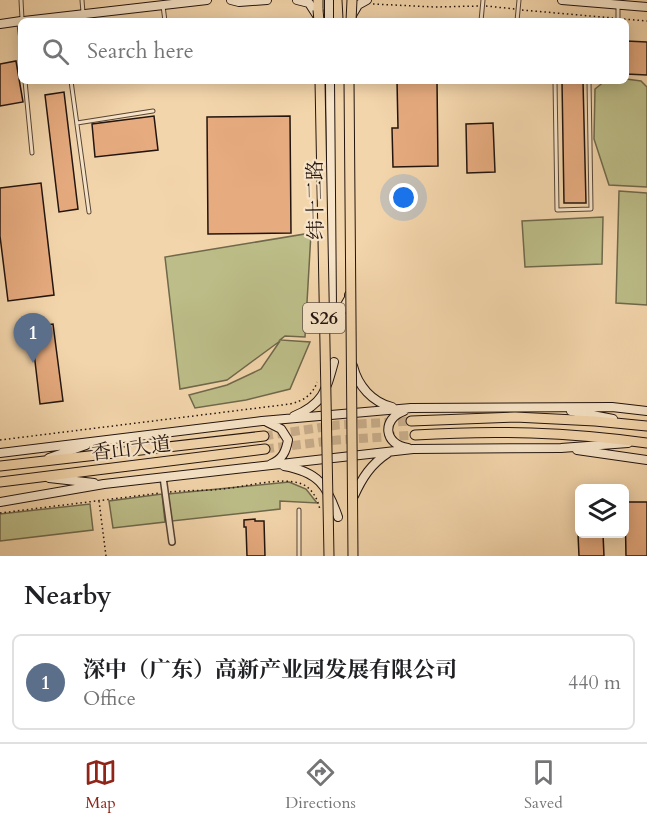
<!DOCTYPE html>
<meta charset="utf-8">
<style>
:root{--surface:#fff;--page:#f2f2f2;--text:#202124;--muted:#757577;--line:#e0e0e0;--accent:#8f2418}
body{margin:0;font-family:Cardo,"Noto Serif SC",serif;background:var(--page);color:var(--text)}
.controls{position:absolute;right:18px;bottom:18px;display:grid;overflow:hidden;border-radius:9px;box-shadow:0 3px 15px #0003}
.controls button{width:54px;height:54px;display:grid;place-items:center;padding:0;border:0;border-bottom:2px solid var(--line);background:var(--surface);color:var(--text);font:30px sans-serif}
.you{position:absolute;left:404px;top:198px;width:21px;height:21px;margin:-15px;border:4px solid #fff;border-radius:50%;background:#1a73e8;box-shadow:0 0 0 9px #1a73e833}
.badge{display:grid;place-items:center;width:39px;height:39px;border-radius:50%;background:var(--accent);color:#fff;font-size:20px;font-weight:700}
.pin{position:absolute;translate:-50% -50px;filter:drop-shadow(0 2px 3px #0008)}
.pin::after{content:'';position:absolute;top:32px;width:21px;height:18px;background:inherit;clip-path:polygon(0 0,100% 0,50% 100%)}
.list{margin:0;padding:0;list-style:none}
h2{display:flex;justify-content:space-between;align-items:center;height:78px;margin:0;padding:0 24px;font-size:26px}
h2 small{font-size:20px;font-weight:400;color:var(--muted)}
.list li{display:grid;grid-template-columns:39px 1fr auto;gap:18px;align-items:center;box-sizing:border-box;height:96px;margin:0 12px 12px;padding:0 12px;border:2px solid var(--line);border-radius:9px}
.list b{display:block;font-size:22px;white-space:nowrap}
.list p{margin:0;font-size:20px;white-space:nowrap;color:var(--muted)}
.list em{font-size:20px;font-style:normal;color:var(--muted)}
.icon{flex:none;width:33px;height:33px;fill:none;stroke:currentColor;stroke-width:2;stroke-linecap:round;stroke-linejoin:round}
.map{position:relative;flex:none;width:647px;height:556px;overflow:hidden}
.search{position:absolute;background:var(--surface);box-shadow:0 3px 15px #0003;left:18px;right:18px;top:18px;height:66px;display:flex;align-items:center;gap:15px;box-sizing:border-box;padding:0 21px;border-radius:9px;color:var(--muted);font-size:22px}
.sheet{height:186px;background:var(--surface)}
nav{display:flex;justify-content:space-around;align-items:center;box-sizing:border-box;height:84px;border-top:2px solid var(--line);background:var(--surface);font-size:16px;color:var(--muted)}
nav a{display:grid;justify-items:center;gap:3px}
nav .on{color:var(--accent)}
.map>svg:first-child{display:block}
.green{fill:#bcbd88;stroke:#6f684b;stroke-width:1.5}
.building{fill:#e6ab7f;stroke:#22140e;stroke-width:1.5}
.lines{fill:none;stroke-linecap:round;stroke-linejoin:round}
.highway-tunnel{stroke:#c9ae8c;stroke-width:9;stroke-dasharray:9 4.5;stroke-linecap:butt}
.lane-casing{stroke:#564435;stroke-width:5}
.street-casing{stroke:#564435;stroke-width:8}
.secondary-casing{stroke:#22140e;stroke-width:10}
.highway-casing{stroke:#22140e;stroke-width:11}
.path{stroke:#22140e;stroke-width:1.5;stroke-dasharray:1.5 3;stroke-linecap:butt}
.lane{stroke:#f7e4c8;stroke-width:3}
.street{stroke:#f7e4c8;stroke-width:5}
.secondary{stroke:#f7e4c8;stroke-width:8}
.highway{stroke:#f3d5ab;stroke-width:9}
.highway-bridge-casing{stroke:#22140e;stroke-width:11;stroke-linecap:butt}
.highway-bridge{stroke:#f3d5ab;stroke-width:9}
.labels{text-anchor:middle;stroke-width:4.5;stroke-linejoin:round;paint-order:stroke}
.shield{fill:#f7e4c8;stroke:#625246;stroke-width:1.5}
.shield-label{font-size:18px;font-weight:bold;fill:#22140e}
.street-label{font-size:20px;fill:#22140e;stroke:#f7e4c8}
</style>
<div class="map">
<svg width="647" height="556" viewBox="0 0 647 556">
<rect width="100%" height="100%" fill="#f3d5ab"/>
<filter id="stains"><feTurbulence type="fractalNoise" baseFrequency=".00333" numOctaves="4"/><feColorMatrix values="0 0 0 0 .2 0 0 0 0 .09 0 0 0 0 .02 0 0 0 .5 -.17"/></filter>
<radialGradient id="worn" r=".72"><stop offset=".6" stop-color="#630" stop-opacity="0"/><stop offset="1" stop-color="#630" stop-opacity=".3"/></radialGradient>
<path class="green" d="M626 79 641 81 647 87V187L609 185 594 139 595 89 605 81H626Z
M619 191 647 193V305L616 303Z
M603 217 602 264 525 267 522 221Z
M311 233 305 337 285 336 280 340 310 342 290 389 246 400 195 408 189 395 227 385 261 369 280 341 227 380 180 389 165 257Z
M289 482 306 489 317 503 280 501V509L172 521 168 494Z
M162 494 165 522 113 528 109 501Z
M90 504 93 530 0 541V514Z"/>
<path class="building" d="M626 41 647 42V75L626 74Z
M16 61 23 102 0 106V64Z
M397 81H437L438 166 393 167 392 128H398Z
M562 81H583L586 203H564Z
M64 92 78 209 59 212 45 95Z
M154 116 158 150 95 157 92 124Z
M290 116 291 233 208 234 207 117Z
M493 123 495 172 467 173 466 124Z
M41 183 54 295 8 301 0 236V188Z
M53 324 63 401 40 404 31 327Z
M625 502H647V556H626Z
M255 519V521H264L265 556H247L246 527H244V520Z
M578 534H603L604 556H579Z"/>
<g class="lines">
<path class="highway-tunnel" d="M264 436 337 425 411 421
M265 449 337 440 415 435"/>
<defs>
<path id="lane" d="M21 0 22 19
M82 0 83 13
M163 6 165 21
M481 21 483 0
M517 21 519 0
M618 21V6
M19 24 21 40
M25 81 32 153
M71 81 89 212
M555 81 557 210 591 209 589 81
M77 123 153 111
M299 510V556"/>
<path id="street" d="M163 477 172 542"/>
<path id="secondary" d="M231 0 239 2 267 0
M297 0 309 3 318 17
M329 0V21
M562 0 647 7
M351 17 358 5 367 0
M24 21 207 0
M0 24 21 21
M330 81 332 307 338 317
M338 317 349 298V295
M353 366C358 386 372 402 392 407
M404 411C381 419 384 445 408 448
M571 411 613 419
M294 416C323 404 326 391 334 362
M267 422 281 429 288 440C286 451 283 459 271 464
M577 450 647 460
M0 453 262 421 411 408 612 407 647 411
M49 458 86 445
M284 466C318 472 327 485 338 517
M49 478 94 483
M354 496C362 478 371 464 388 453
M0 502 104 484 413 449 561 448 628 443"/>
<path id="highway" d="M318 0V10
M347 0 348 19
M411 421 515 417 595 421 647 426
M415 435C496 430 566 432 647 443
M0 466 264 436
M0 482 265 449"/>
</defs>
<use href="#lane" class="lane-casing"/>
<use href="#street" class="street-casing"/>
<use href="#secondary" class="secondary-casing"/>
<use href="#highway" class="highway-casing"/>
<path class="path" d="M373 4 435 7 479 6
M486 6 515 9
M522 10 613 18
M624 19 647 21
M0 440 290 404C303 401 313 395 317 382
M170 492C188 490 205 491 222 489 245 487 282 476 302 484 313 489 318 500 320 510
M99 501 106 556
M0 513 160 493"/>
<use href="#lane" class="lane"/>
<use href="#street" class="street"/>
<use href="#secondary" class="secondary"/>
<use href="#highway" class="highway"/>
<defs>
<path id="highway-bridge" d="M318 10 319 21
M351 21 352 0
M320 81 329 556
M349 81 353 556"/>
</defs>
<use href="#highway-bridge" class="highway-bridge-casing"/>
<use href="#highway-bridge" class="highway-bridge"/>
</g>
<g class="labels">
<rect class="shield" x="303" y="303" width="42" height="30" rx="4.5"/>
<g class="shield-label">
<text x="324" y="324">S26</text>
</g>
<g class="street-label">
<text transform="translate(315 200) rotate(-91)" y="7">纬十二路</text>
<text transform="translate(131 448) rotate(-7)" y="7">香山大道</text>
</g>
</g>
<rect width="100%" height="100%" filter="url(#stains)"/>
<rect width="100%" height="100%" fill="url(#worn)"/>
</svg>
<div class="controls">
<button><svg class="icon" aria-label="layers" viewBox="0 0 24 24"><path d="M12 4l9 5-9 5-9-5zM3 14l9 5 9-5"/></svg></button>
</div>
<div class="you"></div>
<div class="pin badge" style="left:33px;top:363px;background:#5c6f8a">1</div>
<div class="search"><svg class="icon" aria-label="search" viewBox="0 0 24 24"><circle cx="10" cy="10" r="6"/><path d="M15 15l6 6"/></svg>Search here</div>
</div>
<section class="sheet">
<h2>Nearby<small></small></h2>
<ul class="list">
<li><span class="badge" style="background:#5c6f8a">1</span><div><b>深中（广东）高新产业园发展有限公司</b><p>Office</p></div><em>440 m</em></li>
</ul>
</section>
<nav>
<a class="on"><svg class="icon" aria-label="map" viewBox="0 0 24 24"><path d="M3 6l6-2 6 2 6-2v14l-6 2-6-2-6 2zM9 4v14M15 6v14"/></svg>Map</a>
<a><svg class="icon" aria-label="directions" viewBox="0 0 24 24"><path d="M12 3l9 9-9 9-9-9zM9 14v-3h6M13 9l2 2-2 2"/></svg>Directions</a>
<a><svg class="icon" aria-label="saved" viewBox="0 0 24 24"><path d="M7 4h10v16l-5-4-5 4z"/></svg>Saved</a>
</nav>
